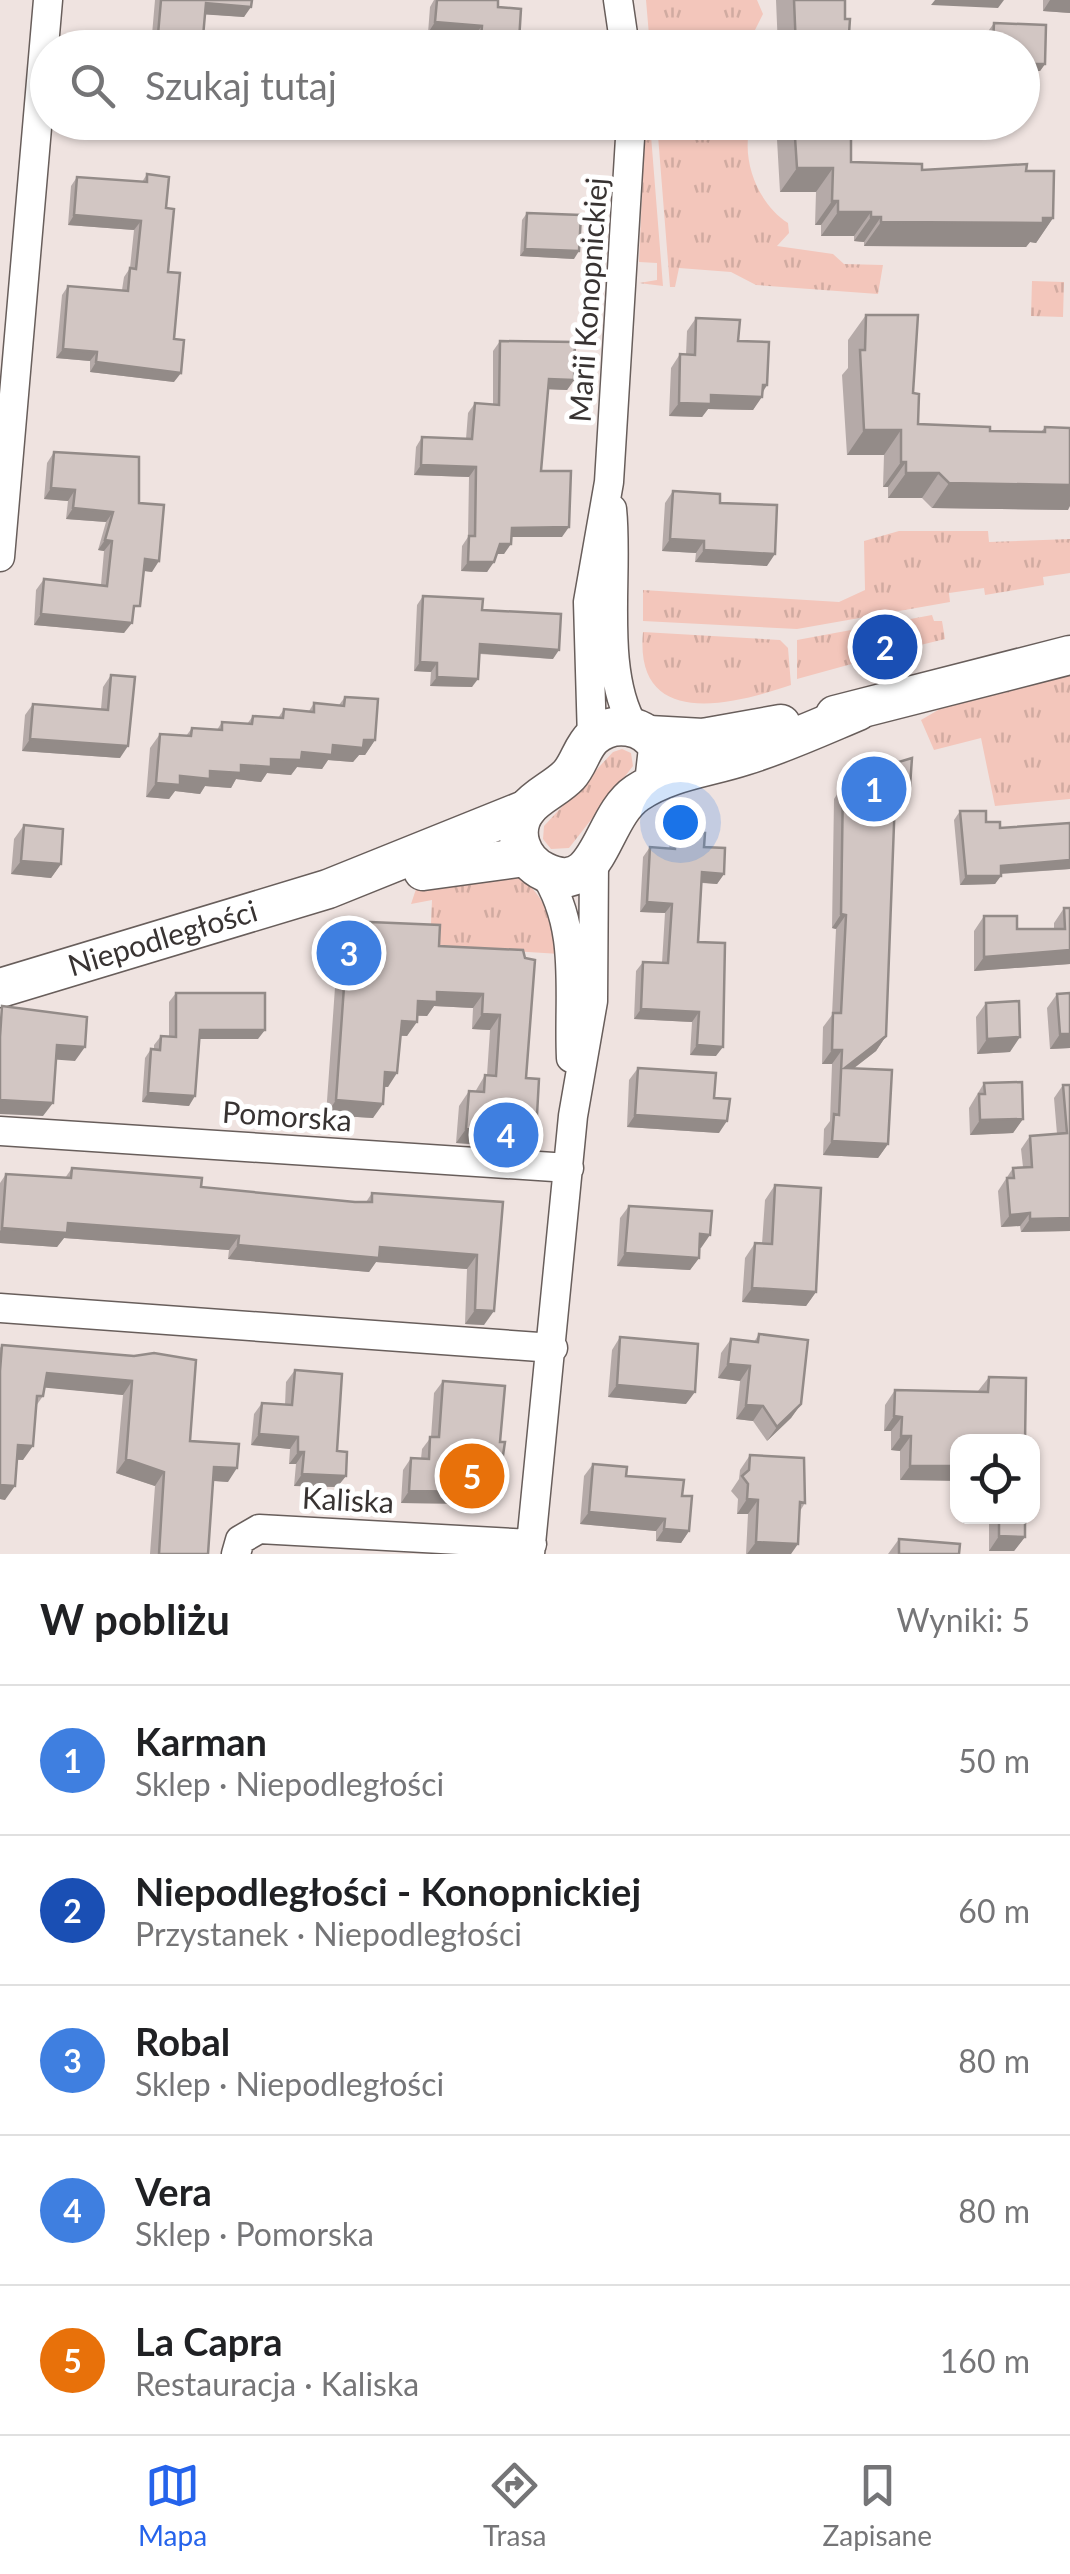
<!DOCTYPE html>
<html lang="pl">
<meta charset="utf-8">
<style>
:root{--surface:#fff;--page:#f2f2f2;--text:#202124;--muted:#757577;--line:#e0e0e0;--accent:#2563eb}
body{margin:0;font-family:Lato,sans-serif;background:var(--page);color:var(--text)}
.controls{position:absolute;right:30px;bottom:30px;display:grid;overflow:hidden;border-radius:20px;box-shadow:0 2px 8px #0004}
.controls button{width:90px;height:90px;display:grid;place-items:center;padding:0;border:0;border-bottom:2px solid var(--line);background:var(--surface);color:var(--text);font:50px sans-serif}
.you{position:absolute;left:680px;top:822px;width:35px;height:35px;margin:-25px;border:8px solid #fff;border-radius:50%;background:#1a73e8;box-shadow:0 0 0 15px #1a73e833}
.badge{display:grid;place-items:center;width:65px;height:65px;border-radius:50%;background:var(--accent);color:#fff;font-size:32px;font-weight:700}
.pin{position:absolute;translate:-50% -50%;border:5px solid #fff;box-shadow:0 2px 10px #0006}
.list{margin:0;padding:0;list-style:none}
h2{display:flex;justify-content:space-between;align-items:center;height:130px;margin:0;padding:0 40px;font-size:42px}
h2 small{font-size:32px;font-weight:400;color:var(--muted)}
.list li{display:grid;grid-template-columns:65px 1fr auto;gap:30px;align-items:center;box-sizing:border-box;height:150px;padding:0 40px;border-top:2px solid var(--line)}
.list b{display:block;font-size:38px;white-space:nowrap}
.list p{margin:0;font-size:32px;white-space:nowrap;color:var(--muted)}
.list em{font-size:32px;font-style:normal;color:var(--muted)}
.icon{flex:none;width:55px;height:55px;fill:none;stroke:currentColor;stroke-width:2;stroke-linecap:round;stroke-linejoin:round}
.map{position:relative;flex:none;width:1070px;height:1554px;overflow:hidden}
.search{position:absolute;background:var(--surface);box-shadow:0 2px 8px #0004;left:30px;right:30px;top:30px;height:110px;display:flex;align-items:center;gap:25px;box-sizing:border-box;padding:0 35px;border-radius:55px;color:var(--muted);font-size:38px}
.sheet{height:880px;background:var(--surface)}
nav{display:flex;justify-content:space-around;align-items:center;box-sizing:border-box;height:140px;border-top:2px solid var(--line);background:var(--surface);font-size:28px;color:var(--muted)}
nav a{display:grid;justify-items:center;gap:5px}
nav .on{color:var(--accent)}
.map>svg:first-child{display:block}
.grass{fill:url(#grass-tufts)}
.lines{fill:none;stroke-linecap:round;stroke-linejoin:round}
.street-casing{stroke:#685e5b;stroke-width:31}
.secondary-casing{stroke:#685e5b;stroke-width:41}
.street{stroke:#fff;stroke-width:28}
.secondary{stroke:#fff;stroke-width:38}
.wall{fill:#b5aaa8}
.shaded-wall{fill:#938b88}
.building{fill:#d2c6c3;stroke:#938b88;stroke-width:2.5}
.labels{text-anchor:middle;stroke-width:10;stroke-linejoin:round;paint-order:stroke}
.street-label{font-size:30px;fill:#383332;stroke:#fff}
</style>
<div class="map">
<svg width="1070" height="1554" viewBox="0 0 1070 1554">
<defs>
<pattern id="grass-tufts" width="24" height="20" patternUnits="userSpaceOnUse" patternTransform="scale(2.5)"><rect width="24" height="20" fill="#f3c6bb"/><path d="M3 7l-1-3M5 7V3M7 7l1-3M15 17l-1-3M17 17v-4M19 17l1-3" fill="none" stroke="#d1aba1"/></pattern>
</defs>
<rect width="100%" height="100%" fill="#efe3e0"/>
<path class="grass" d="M646 0H757L763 14 755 30 756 47H650Z
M645 123H650L663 286 639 283 657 280V263L639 262Z
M657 123H751C740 158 757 203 788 223L789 233 777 246 833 254 844 264 883 265 878 294 756 285 731 272 679 268 675 287H670Z
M1032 281 1064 282 1063 317 1031 316Z
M899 531H988L989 542 1070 539V573L1043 577 1044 585 985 595 984 588 949 593 950 602 797 629 643 621V590L839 602 865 590 864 541Z
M932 615 934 621H942L945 639 896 651 892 638 873 643 866 660 797 679V640Z
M643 632 780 640 788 648 791 685C732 705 634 730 643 632Z
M1070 671V799L995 806 981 738 934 750 921 720 950 703Z
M622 749 631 753 633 766 569 848 551 849 543 839 544 826 613 752Z
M513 871C545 895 551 916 560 954L430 946 432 900 411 904 418 883Z"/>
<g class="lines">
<defs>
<path id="street" d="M618 0 625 48
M612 509C619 574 600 671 634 727
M0 557 48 0
M592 739 588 602 609 482 631 122
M543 871C581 928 568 992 571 1058
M0 1131 569 1168
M0 1308 553 1348
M236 1554 240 1540 259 1529 532 1544
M530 1554 573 1116 593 1001 594 861"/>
<g id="secondary">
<path d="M835 715 1070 655"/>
<path d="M649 735 703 738 781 724"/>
<path d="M654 783 658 748C646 724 613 719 593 737 582 747 579 764 569 775 557 788 538 795 527 809 510 831 521 861 545 872 600 898 600 818 637 793 670 771 707 768 744 756 783 744 820 727 858 711"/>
<path d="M423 871 525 857"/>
<path id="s1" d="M0 988 328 889 527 809"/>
</g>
</defs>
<use href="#street" class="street-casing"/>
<use href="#secondary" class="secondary-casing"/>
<use href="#street" class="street"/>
<use href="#secondary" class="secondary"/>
</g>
<path class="wall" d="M155 0H252L244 17 205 14 202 48H86L90 42 151 46Z
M434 0H498V7L517 43 545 48H474V36L428 33 430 7Z
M776 0H845V19L848 48H778Z
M1043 0H1070V13L1043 11Z
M994 23 1046 25 1045 64 1040 71H1024L1022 78V48H988L989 30Z
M78 122H126L118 138 77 136Z
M776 122H845V133L851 162 922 170 1026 171 1053 218 1036 243 1030 242 1026 247 864 246V242L854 241V236H821V225H815L816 192H780Z
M147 174 166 208 168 272 174 339V382L90 372V361L56 358 62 295 68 286 122 290 124 277 130 268 134 230 68 225 71 186 77 177 142 182Z
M527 213 574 259 520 256 522 220Z
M866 315 913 393 918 424 990 431 1041 432 1045 427 1068 510 932 508 922 498H888V487H883L884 455H847L842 375 848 368V340Z
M696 318 738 341 767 385 753 410 708 409 702 417 669 416 671 368 680 354 686 355 687 331Z
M500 341 574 380 567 390 548 389 541 471 562 537H511L504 554H497L487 572 461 571 462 546 468 537 469 477 414 475 416 447 422 437 466 439 468 413 475 403 493 405V351Z
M54 452 139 503 152 572 144 571 132 617 124 633 34 625 36 590 44 579 101 585 104 551 98 550 106 522 66 519 68 501 44 499 47 463Z
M673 491 720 503 767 566 695 562 696 553 662 551 665 503Z
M423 596 482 610 553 659 480 654 472 687 430 686 431 672 414 671 417 605Z
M111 675 120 758 22 751 25 715 33 704 101 709 103 687Z
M345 697 375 740 365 755H359L353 762 328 760 322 769 297 767 291 775 267 773 261 782 236 779 231 788 205 786 200 794 175 791 169 799 146 797 150 748 160 734 186 736 192 728 217 730 222 722 247 724 253 716 278 718 284 709 309 711 314 703 339 705Z
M843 785 900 800 895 805 886 1036 876 1051 853 1069 888 1144 878 1158 823 1155 824 1129 830 1121 832 1064H822L823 1027 832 1015 836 929 832 928 834 799Z
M960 811 1000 828 1070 823V869L1001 874 995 884 960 885 954 820Z
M24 825 61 864 51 878 11 874 14 839Z
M676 831 704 847 724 874 717 884 702 883 698 942 716 1056 690 1055 692 1022 634 1019 636 971 643 962 662 963 665 913 640 912 643 857 650 847 669 849 670 841Z
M1064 908 1070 964 974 971V931L984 916 1017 929H1054V923Z
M370 922 439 946 523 950 526 1078 536 1133 526 1148 456 1143 459 1106 469 1091 475 1092 485 1075H487L490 1030 472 1029 473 1008 434 1006 427 1016H417L407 1036H401L388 1087H384L373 1118 326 1115 338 945 348 930 366 928Z
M176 993 258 1039H200L189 1106 142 1102 145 1058 151 1049H154V1045L161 1036H169V1002Z
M1057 994 1070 1048 1050 1049 1047 1008Z
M986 1003 1010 1052 977 1054 976 1017Z
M638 1068 714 1098 719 1133 627 1127 629 1080Z
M984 1083 1023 1119 1013 1133 970 1135 969 1108Z
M1063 1085H1070V1231L1021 1232 1020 1226 1001 1227 998 1191 1013 1168 1023 1167 1021 1149 1030 1136 1057 1134 1054 1098Z
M72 1168 201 1187 355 1202H366L372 1193 503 1202 484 1325 465 1324 467 1269 376 1262 369 1272 228 1259 229 1250 64 1238 57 1247 0 1243V1183L6 1174 65 1178Z
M775 1185 816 1292 806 1306 742 1302 745 1258 755 1243 762 1244 765 1200Z
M629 1206 701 1248 699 1247V1258L690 1270 617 1266 620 1218Z
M759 1334 801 1404 791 1418 767 1441 753 1421 736 1419 740 1381 718 1378 721 1353 731 1339 754 1342Z
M620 1337 686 1404 608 1397 612 1350Z
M2 1345 134 1356 190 1441 228 1482 213 1481 208 1554H150L155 1486 116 1473 123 1395 45 1387 43 1396 36 1406 23 1460H17L5 1500 0 1499V1348Z
M295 1370 337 1451 346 1476 337 1487 294 1486 296 1464H289L290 1449 251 1445 254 1414 262 1403 285 1405 286 1382Z
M989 1377 1026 1378 900 1480V1451L891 1450V1431H884L885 1405 895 1390 978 1391Z
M443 1381 490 1494 486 1493 478 1504 401 1503 403 1470 411 1458 421 1459 422 1449 431 1437 434 1393Z
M750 1455 805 1503 800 1511 791 1554H746L748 1514H737L738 1499 731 1491 739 1479 740 1470Z
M593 1464 682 1496 689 1531 681 1543 656 1541V1531L580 1524 584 1476Z
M989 1516H1025V1537L1014 1551H989Z
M899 1539 959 1554H888Z"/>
<path class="shaded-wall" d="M935 0H1004L998 8 931 5Z
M1050 0H1070V13L1043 11Z
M206 3 251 7 244 17 198 14Z
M435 22 482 26 474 36 428 33Z
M481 38 519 41 514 48 509 43 506 48H475Z
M1024 64H1045L1040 71H1022Z
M547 122H584L580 128 544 127Z
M84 125 125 127 118 138 77 136Z
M797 168H833L816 192H780Z
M832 201H838L821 225H815Z
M838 212H871L854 236H821Z
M74 215 141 221 134 230 68 225Z
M871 217H881L864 242 854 241Z
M1043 218H1053L1036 243 1030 242 1026 247 864 246 881 222Z
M525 249 579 251 574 259 520 256Z
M63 349 97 352 90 361 56 358Z
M96 362 181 373 174 382 90 372Z
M549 379 574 380 567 390 542 389Z
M763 385H767L759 397H762L753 410 708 409 702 417 669 416 679 403Z
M864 430H901L884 455H847Z
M901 462H906L888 487H883Z
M421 465 476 467 469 477 414 475Z
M906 473H939L922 498H888Z
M949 483 1070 484V506L1068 510 932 508Z
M51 488 75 490 68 501 44 499Z
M73 508 113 512 106 522 66 519Z
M569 527 562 537H505L512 528Z
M670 539 704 541 696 553 662 551Z
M105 540 112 541 104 551 98 550Z
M500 544H511L504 554H493Z
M704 550 775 554 767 566 695 562Z
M145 559 159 561 152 572 138 570Z
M468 562H494L487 572 461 571Z
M41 614 132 623 124 633 34 625Z
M480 644 559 650 553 659 474 653Z
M420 662 437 663 431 672 414 671Z
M437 677 478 679 472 687 430 686Z
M30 739 128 746 120 758 22 751Z
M364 740H375L365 755H359L353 762 328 760 322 769 297 767 291 775 267 773 261 782 236 779 231 788 205 786 200 794 175 791 169 799 146 797 156 783 180 776Z
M910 786 900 800 885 812 895 798Z
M1070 860V869L995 874 1001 866Z
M21 861 61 864 51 878 11 874Z
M702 872 724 874 717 884 695 882Z
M966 876H1001L995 884 960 885Z
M647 902 672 904 665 913 640 912Z
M841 914 846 915 836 929 832 928Z
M1070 950V964L974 971 984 957Z
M437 992 483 994 473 1008 434 1006 427 1016 408 1015 418 1001Z
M641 1009 699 1012 692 1022 634 1019Z
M482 1014 500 1015 490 1030 472 1029Z
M402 1021 417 1022 407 1036 392 1035Z
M200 1030H265L258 1039H194Z
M1060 1034H1070V1048L1050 1049Z
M886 1036 876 1051 841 1078 845 1068Z
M1020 1037 1010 1052 977 1054 987 1039Z
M57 1045 85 1047 75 1061 48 1059Z
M697 1045 723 1047 716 1056 690 1055Z
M832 1050H842L832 1064H822Z
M385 1072 397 1073 388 1087 375 1086Z
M148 1093 195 1096 189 1106 142 1102Z
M0 1100 53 1103 43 1116 0 1114Z
M336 1100 383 1104 373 1118 326 1115Z
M635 1115 727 1121 719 1133 627 1127Z
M1023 1119 1013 1133 970 1135 980 1120Z
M466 1129 536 1133 526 1148 456 1143Z
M832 1141 888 1144 878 1158 823 1155Z
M1030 1213 1020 1226 1001 1227 1010 1215Z
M1070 1218V1231L1021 1232 1030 1219Z
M68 1223 239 1236 229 1250 64 1238 57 1247 0 1243V1231L2 1228Z
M700 1234 710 1235 701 1248 692 1247Z
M238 1245 380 1247 477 1255 467 1269 376 1262 369 1272 228 1259Z
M625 1253 699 1258 690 1270 617 1266Z
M752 1288 816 1292 806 1306 742 1302Z
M475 1310 494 1311 484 1325 465 1324Z
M728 1364 750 1366 740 1381 718 1378Z
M47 1373 132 1381 123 1395 38 1387Z
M617 1385 695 1392 686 1404 608 1397Z
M801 1404 791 1418 767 1441 777 1427Z
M746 1405 763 1406 753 1421 736 1419Z
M894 1416 902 1417 891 1431H884Z
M259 1434 298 1437 290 1449 251 1445Z
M901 1436H911L900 1451 891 1450Z
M18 1445 33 1446 23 1460 8 1459Z
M298 1452H304L296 1464H289Z
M126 1459 164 1472 155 1486 116 1473Z
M910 1466H958V1481L900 1480Z
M214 1467 237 1468 228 1482 204 1480Z
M302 1474 346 1476 337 1487 294 1486Z
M487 1479 499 1482 490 1494 486 1493 478 1504 401 1503 409 1491Z
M0 1485 15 1486 5 1500 0 1499Z
M747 1499 758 1500 748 1514H737Z
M589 1512 665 1519 656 1531 580 1524Z
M664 1529 689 1531 681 1543 656 1541Z
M999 1536 1025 1537 1014 1551H989Z
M756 1542 798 1544 791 1554H747Z"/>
<path class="building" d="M161 0H252L251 7 206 3 202 48H90V42L157 46Z
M437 0H498V7L521 9 519 41 481 38 482 26 435 22Z
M794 0H845V19H850L848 48H796Z
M994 23 1046 25 1045 64H1024V76H1022V48H1001V45H993Z
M509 43 545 44V48H509Z
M84 122H126L125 127 84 125Z
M794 122H845V133H851V162L922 164V170L1027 164 1026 171H1054L1053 218H1043V223L881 222V217H871V212H838V201H832L833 168H797Z
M147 174 169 177 166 208 174 209 168 272 180 273 174 339 184 340 181 373 96 362 97 352 63 349 68 286 128 291 130 268 136 269 141 221 74 215 77 177 147 182Z
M527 213 581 215 579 251 525 249Z
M866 315H918L913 393 919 394 918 424 990 427V431L1045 432V427L1070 428V485L949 483 939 473H906V462H901V430H864L860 350H865Z
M696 318 740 320 738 341 769 342 767 385H763L762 397 711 395V404L679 403 680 354 695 355Z
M500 341 575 342 574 380 549 379 541 471H571L569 527 512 528 511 544H500L494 562H468L469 536H475L476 467 421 465 422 437 472 439 475 403 499 405Z
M54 452 139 457V503L164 505 159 561 145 559 140 606H134L132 623 41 614 44 579 107 586 112 541 105 540 113 512 73 508 75 490 51 488Z
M673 491 720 494V503L777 505 775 554 704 550V541L670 539Z
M423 596 483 599 482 610 561 614 559 650 480 644 478 679 437 677V663L420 662Z
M111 675 135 677 128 746 30 739 33 704 108 710Z
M345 697 378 699 375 740H364L363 748 333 745 332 755 302 752 301 760 271 759V767L241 765V773L210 771V779L180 776V785L156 783 160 734 191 736 192 728 222 730V722L252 724 253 716 283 718 284 709 314 712V703L344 706Z
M912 758 910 786 895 798 886 1036 845 1068 892 1070 888 1144 832 1141 834 1114 839 1115 842 1050H832L833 1013H841L846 915 841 914 843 785H849L859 774Z
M960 811H986V822H1000V828L1070 823V860L1001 866V876H966Z
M24 825 63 829 61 864 21 861Z
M676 831 705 833 704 847 725 848 724 874 702 872 698 942 725 943 723 1047 697 1045 699 1012 641 1009 643 962 668 963 672 904 647 902 650 847 675 849Z
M1064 908H1070V950L984 957V916H1017V929H1065Z
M370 922 440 925 439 946 523 950 525 958 535 960 526 1078 539 1079 536 1133 466 1129 469 1091 484 1092 485 1075 496 1076 500 1015 482 1014 483 994 437 992V1002L418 1001 417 1022 402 1021 397 1073 385 1072 383 1104 336 1100 348 930 370 927Z
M176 993H265V1030H200L195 1096 148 1093 151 1049 160 1050 161 1036 176 1037Z
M1070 993V1034H1060L1057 994Z
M1019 1001 1020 1037 987 1039 986 1003Z
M2 1006 87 1017 85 1047 57 1045 53 1103 0 1100V1037Z
M638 1068 716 1073 714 1098 730 1099 727 1121 635 1115Z
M1022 1082 1023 1119 980 1120 979 1094H985L984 1083Z
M1063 1085H1070V1218L1030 1219V1213L1010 1215 1007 1178H1014L1013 1168 1032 1167 1030 1136 1067 1133Z
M72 1168 202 1178 201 1187 355 1202H372V1193L503 1202 494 1311 475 1310 477 1255 380 1247 379 1258 238 1245 239 1236 68 1223 67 1233 2 1228 6 1174 71 1178Z
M775 1185 821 1188 816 1292 752 1288 755 1243 772 1244Z
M629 1206 712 1211 710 1235 700 1234 699 1258 625 1253Z
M759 1334 808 1340 801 1404 777 1427 763 1406 746 1405 750 1366 728 1364 731 1339 758 1342Z
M620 1337 698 1344 695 1392 617 1385Z
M2 1345 134 1356 154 1353 196 1360 190 1441 239 1444 237 1468 214 1467 208 1554H159L164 1472 126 1459 132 1381 47 1373 43 1396H37L33 1446 18 1445 15 1486 0 1485V1371Z
M295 1370 342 1374 337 1451 347 1452 346 1476 302 1474 304 1452H298V1437L259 1434 262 1403 292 1405Z
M989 1377 1026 1378 1025 1442H958V1466H910L911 1436H901L902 1417 894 1416 895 1390 988 1392Z
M443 1381 505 1386 500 1442H505L499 1482 487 1479V1492L409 1491 411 1458 429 1459 430 1437H439Z
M750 1455 804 1458 805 1503 800 1502 798 1544 756 1542 758 1500 747 1499 748 1484 742 1476 749 1470Z
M593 1464 627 1467 626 1476 684 1480 682 1496H692L689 1531 664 1529 665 1519 589 1512Z
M999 1516H1025V1537L999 1536Z
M899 1539 960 1544 959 1554H899Z"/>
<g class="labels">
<g class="street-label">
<text transform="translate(589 300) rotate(-86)" y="10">Marii Konopnickiej</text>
<text dy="10" stroke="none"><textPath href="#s1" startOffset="170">Niepodległości</textPath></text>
<text transform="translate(287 1117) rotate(4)" y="10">Pomorska</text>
<text transform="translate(348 1501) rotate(3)" y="10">Kaliska</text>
</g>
</g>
</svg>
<div class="controls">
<button><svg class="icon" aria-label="locate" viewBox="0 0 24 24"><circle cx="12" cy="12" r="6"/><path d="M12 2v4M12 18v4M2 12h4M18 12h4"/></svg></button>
</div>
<div class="you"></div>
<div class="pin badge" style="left:874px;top:789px;background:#3f7fe0">1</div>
<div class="pin badge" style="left:885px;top:647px;background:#1a4fb4">2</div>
<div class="pin badge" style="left:349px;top:953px;background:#3f7fe0">3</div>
<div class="pin badge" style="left:506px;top:1135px;background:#3f7fe0">4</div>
<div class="pin badge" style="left:472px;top:1476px;background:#e8710a">5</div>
<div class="search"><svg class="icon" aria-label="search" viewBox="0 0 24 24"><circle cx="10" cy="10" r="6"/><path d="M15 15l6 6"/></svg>Szukaj tutaj</div>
</div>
<section class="sheet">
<h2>W pobliżu<small>Wyniki: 5</small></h2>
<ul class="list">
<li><span class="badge" style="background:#3f7fe0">1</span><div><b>Karman</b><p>Sklep · Niepodległości</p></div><em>50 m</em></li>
<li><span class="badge" style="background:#1a4fb4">2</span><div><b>Niepodległości - Konopnickiej</b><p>Przystanek · Niepodległości</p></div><em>60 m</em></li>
<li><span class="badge" style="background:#3f7fe0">3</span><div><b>Robal</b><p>Sklep · Niepodległości</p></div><em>80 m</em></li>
<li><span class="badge" style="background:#3f7fe0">4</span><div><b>Vera</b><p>Sklep · Pomorska</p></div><em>80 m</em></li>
<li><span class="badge" style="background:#e8710a">5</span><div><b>La Capra</b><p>Restauracja · Kaliska</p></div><em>160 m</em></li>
</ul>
</section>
<nav>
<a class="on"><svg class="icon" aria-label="map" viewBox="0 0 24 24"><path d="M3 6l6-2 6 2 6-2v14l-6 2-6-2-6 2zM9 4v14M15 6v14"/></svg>Mapa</a>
<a><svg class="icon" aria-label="directions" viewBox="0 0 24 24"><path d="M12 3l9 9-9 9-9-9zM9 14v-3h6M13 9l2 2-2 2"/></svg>Trasa</a>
<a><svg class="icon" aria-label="saved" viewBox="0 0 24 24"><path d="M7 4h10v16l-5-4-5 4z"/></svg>Zapisane</a>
</nav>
